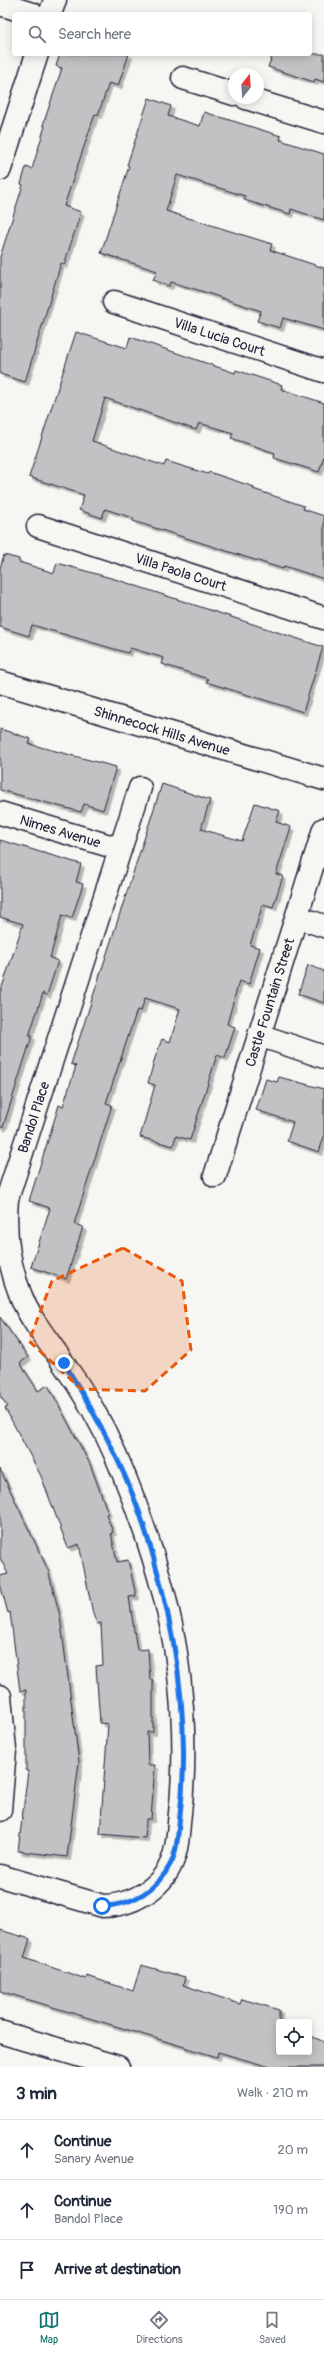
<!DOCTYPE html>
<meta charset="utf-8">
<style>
:root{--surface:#fff;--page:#f6f6f7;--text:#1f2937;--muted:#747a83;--line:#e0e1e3;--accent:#0f766e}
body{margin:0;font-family:Pangolin,sans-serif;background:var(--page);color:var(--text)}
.controls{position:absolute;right:12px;bottom:12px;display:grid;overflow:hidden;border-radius:4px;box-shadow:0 2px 10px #0003}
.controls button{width:36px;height:36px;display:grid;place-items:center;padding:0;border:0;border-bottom:1px solid var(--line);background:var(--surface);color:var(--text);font:20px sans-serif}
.compass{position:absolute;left:228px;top:68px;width:36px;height:36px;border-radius:50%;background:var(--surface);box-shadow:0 2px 10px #0003;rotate:17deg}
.stop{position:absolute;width:12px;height:12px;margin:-9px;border:3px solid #1a73e8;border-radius:50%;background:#fff}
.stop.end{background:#1a73e8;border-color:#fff;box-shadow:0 1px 4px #0008}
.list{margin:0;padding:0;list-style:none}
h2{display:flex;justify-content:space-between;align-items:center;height:52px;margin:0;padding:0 16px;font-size:17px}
h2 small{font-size:13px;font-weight:400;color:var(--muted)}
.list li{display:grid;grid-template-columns:26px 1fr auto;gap:12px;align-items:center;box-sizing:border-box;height:60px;padding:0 16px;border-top:1px solid var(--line)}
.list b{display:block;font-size:15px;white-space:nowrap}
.list p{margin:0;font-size:13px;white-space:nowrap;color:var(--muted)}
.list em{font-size:13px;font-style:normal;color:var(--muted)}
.icon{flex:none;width:22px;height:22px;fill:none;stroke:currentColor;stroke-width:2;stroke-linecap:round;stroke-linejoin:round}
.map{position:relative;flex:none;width:324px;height:2067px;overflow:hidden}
.search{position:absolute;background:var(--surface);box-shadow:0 2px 10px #0003;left:12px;right:12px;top:12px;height:44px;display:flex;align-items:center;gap:10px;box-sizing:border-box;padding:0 14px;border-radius:4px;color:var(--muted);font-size:15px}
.sheet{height:232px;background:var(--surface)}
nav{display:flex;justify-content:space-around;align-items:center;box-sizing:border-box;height:56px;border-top:1px solid var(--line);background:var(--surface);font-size:11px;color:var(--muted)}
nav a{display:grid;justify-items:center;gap:2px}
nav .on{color:var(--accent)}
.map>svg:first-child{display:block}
.building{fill:#c2c2c4;stroke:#22223b;filter:url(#shadow)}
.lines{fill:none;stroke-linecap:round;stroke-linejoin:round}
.minor-casing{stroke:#22223b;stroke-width:25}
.minor{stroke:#f6f6f2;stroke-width:22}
.route{stroke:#1a73e8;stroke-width:5}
.marked{fill:#e8590c;fill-opacity:0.2;stroke:#e8590c;stroke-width:3;stroke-dasharray:8 5;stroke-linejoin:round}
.labels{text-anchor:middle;stroke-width:3;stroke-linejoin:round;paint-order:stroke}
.street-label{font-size:14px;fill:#22223b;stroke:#f6f6f2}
</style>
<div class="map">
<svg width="324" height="2067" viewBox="0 0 324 2067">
<defs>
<filter id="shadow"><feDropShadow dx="3.5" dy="3.5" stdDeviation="0" flood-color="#0004"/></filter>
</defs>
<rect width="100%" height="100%" fill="#f6f6f2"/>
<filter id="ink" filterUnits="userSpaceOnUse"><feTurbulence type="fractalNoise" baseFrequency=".025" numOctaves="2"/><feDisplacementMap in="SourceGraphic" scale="8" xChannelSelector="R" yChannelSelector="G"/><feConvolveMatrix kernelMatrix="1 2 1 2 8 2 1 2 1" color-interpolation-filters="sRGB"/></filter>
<g filter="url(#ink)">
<path class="building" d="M60 54H129L118 86 109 83 98 115 95 114 64 206 81 212 64 265 61 263 25 382 0 374V257L23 185 21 184 26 167 32 169 45 126 43 125 62 68 56 66Z
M273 54H324V82L315 79 314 82 268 67Z
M149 98 171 106 168 116 200 126 204 112 281 136 280 140 324 154V220L291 209 290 214 244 200 245 196 177 175 166 211 272 244 270 250 324 268V330L283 318 280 328 257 321 261 311 201 291 171 282 169 286 153 280 157 271 101 253 129 166 127 165Z
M76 332 127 348 130 337 235 373 236 370 282 385 281 389 324 403V456L319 472 274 458 275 453 231 438 233 433 199 423 196 430 105 398 92 441 164 466 166 461 208 474 209 472 254 487 253 489 304 506 303 509 324 516V579L284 566 283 569 133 521V518L105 509 102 518 79 510 84 495 29 477Z
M4 555 19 559V562L54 573 57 563 118 580 323 647 303 712 206 682 208 679 162 664 164 658 130 648 128 653 32 625 29 636 0 627V568Z
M0 729 31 739 29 744 116 767 103 810 84 804 81 812 0 790Z
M162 784 210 800 201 829 242 841 255 803 280 811 276 822 291 827 276 874 283 876 273 907 263 904 250 945 260 948 249 984 239 981 227 1024 235 1027 225 1058 217 1055 190 1140 176 1136 173 1146 140 1137 155 1085 148 1083 155 1058 162 1039 170 1042 180 1009 145 998 141 1011 137 1010 106 1103 112 1105 74 1224 83 1227 66 1279 31 1267 50 1208 29 1201 59 1105 63 1106 76 1066 71 1064Z
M0 840 81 864 76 882 83 884 72 918 62 915 50 958 58 961 47 995 43 993 29 1036H32L3 1127H0V993L23 924 0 917Z
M308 965 324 971V1003L298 994Z
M279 1077 324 1089V1137L319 1152 287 1141 293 1122 256 1110 266 1079 277 1082Z
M0 1317 28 1357 20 1363 38 1391 48 1385 90 1464 108 1513 106 1514 113 1532 111 1533 117 1562 128 1560 136 1596 129 1597 137 1650 148 1649 150 1680H153V1732H147L148 1765H155L151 1819H146L145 1838 100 1834 108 1724 100 1723 96 1666 103 1665 101 1623 97 1624 93 1614 79 1544 68 1548 41 1476 5 1408 8 1407 0 1396Z
M0 1469 48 1570 60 1616 79 1762 67 1857 18 1851 28 1771H26V1690L20 1691 10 1612 8 1613 0 1584V1576L8 1574 0 1558Z
M0 1930 30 1939 24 1958 86 1979 87 1976 133 1991 141 1965 185 1977 183 1985 240 2004 242 1999 279 2010V2052H309V2035L324 2042V2067H270L218 2052 217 2057 0 1991Z"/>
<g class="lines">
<defs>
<g id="minor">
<path d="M0 4 32 14"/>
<path d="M50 14 55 0"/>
<path d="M183 78 234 94"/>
<path d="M246 98 324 122"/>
<path d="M0 169 37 54"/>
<path id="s1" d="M114 302 324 371"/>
<path id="s2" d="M38 526 324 618"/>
<path id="s3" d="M0 682 324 779"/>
<path id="s4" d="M0 813 120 849"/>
<path d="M297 917 324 926"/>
<path d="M259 1035 324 1057"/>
<path id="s5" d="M215 1176 324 829"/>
<path d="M0 1696 5 1750 0 1810"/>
<path id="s6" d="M0 1876 103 1906C131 1906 161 1889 172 1862 177 1850 178 1836 179 1823 188 1750 183 1670 165 1598 152 1550 136 1502 116 1456 102 1423 84 1392 63 1363 49 1341 30 1320 21 1296 8 1264 4 1234 7 1199L140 788"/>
<path d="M0 2032 118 2067"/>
</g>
</defs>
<use href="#minor" class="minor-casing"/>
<use href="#minor" class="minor"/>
</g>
</g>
<g class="lines" filter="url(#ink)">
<path class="route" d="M64 1363C94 1411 121 1460 140 1514 172 1609 192 1714 180 1815 178 1830 178 1849 171 1863 158 1889 132 1906 102 1906"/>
</g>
<path class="marked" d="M123 1248 182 1281 191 1350 145 1391 81 1389 29 1341 52 1281Z"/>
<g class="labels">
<g class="street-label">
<text dy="5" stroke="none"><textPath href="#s1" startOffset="111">Villa Lucia Court</textPath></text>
<text dy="5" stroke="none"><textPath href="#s2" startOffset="150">Villa Paola Court</textPath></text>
<text dy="5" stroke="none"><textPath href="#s3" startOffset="169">Shinnecock Hills Avenue</textPath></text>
<text dy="5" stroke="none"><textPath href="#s4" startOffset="63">Nimes Avenue</textPath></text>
<text dy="5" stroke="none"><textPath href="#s5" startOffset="182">Castle Fountain Street</textPath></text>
<text dy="5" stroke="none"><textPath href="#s6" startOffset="982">Bandol Place</textPath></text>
</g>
</g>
</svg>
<div class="controls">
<button><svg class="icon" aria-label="locate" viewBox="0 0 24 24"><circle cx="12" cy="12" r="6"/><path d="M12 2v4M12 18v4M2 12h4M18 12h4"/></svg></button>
</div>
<svg class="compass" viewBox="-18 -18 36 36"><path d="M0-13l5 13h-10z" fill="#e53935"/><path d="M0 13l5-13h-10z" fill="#747a83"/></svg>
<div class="stop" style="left:102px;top:1906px"></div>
<div class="stop end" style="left:64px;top:1363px"></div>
<div class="search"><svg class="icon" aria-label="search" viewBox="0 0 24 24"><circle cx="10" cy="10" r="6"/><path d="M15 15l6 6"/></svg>Search here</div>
</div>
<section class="sheet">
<h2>3 min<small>Walk · 210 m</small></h2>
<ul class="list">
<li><svg class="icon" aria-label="ahead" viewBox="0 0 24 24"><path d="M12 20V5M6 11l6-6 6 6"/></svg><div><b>Continue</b><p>Sanary Avenue</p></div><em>20 m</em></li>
<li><svg class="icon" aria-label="ahead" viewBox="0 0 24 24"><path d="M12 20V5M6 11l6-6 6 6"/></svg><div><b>Continue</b><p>Bandol Place</p></div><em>190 m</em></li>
<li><svg class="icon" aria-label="arrive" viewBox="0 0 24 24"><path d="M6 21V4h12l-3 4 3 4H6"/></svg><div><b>Arrive at destination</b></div></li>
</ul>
</section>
<nav>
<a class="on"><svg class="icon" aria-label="map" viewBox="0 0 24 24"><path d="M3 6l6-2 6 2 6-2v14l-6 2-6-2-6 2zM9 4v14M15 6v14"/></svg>Map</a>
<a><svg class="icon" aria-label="directions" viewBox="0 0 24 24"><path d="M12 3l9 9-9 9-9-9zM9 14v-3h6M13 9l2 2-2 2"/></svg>Directions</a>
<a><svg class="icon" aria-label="saved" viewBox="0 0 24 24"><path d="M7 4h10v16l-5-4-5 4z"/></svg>Saved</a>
</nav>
